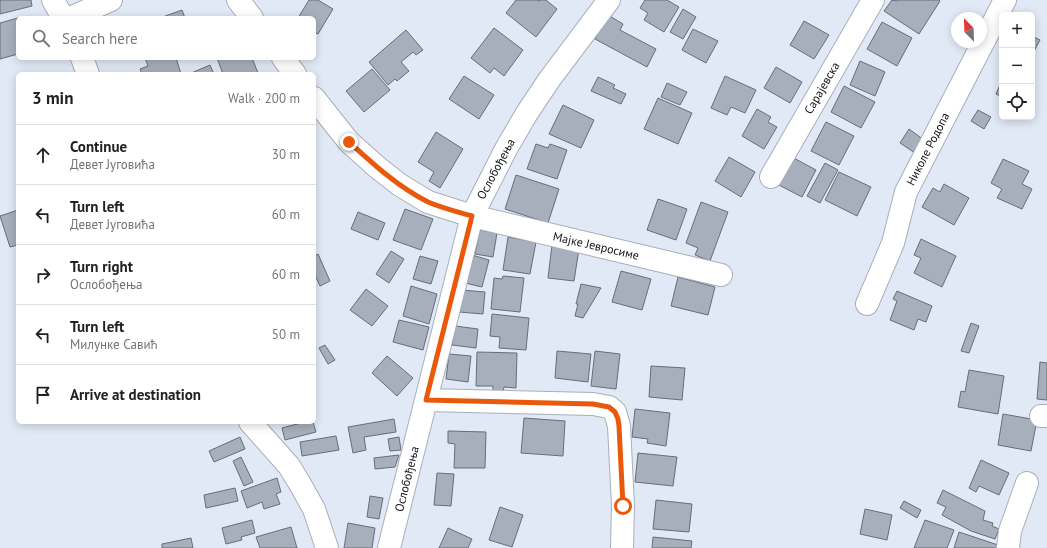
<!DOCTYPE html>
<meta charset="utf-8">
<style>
:root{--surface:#fff;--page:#f6f6f6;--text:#202124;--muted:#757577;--line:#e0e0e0}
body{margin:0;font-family:"PT Sans",sans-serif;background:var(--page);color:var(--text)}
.controls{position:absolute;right:12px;top:12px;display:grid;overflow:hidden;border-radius:6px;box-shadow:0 2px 10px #0003}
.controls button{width:36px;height:36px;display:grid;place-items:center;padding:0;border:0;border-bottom:1px solid var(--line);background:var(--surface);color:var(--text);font:20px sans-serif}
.compass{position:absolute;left:951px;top:12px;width:36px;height:36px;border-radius:50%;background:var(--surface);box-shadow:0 2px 10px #0003;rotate:337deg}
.stop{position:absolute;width:12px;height:12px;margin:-9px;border:3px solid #ea580c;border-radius:50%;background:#fff}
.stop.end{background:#ea580c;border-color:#fff;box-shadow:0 1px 4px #0008}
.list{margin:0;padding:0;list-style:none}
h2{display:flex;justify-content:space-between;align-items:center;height:52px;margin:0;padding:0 16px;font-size:17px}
h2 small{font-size:13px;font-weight:400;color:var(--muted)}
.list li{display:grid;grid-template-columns:26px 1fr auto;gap:12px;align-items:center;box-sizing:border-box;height:60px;padding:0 16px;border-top:1px solid var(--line)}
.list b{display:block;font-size:15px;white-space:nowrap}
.list p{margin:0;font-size:13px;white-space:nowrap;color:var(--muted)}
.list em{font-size:13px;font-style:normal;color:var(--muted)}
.icon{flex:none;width:22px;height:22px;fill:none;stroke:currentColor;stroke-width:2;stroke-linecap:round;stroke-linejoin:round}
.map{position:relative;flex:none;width:1047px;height:548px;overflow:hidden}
.search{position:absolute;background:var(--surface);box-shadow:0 2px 10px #0003;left:16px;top:16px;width:300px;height:44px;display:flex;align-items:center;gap:10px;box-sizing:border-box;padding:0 14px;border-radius:6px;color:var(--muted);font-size:15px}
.panel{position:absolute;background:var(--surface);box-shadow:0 2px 10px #0003;left:16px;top:72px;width:300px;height:352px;border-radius:6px}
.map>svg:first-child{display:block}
.building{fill:#a8afbc;stroke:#676d79}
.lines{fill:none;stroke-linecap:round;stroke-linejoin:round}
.minor-casing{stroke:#a8afbb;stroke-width:24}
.minor{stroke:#fff;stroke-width:22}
.route{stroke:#ea580c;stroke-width:5}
.labels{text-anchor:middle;stroke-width:3;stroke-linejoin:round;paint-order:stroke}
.street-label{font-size:12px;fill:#111418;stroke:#fff}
</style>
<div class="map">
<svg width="1047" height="548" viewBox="0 0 1047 548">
<rect width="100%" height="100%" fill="#e1e9f6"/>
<path class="building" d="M0 0H31L32 6 0 14Z
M309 0H318L333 9 318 34 314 32V18H298Z
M516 0H537L539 1 540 0H546L557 9 536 37 506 13Z
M645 0H667L679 7 664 32 644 20 648 13 640 8Z
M892 0 897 1 898 0H939L940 1 919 34 884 11Z
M683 9 696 17 683 39 670 32Z
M182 10 185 18H160Z
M608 15 623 24 620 30 656 49 647 67 595 39Z
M18 18V54L0 59V23Z
M804 21 829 35 814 59 790 45Z
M882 22 912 38 897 66 867 49Z
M494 28 523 50 504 76 494 68 490 73 471 58Z
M693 29 718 41 706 63 682 50Z
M406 30 423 50 416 55 413 52 401 62 409 71 397 81 395 79 388 85 369 62Z
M1032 36 1040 40 1032 55Z
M145 58H176L181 74H142L140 69 148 66Z
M217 58H252L258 73 254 74H223Z
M860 61 885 72 875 96 850 85Z
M210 65 214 74H189Z
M776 67 802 82 790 103 764 88Z
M372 69 390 90 364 112 346 91Z
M464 76 494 95 479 119 449 99Z
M725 76 756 90 745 113 731 107 727 115 711 108Z
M598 77 615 85 613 88 626 94 621 104 591 91Z
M1002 80V97L996 94Z
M667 83 687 92 680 105 661 97Z
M844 86 875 102 861 128 831 112Z
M658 98 692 113 678 144 644 129Z
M563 105 594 120 581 148 549 134Z
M757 109 771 117 768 122 777 127 764 149 742 136Z
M978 110 991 117 984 129 971 121Z
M826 122 854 136 839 165 811 151Z
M909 129 924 140 915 153 900 143Z
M436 132 463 149 440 188 429 181 434 172 418 162Z
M536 144 548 148 550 144 567 150 557 179 527 169Z
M790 156 816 170 802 197 775 183Z
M729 157 755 172 741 197 715 181Z
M1003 159 1029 171 1022 184 1032 189 1022 209 997 198 1002 189 991 183Z
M825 163 838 170 820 203 807 196Z
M839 172 871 187 857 216 825 200Z
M516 175 559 189 548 223 505 209Z
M944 184 969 198 954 225 922 207 933 188 940 192Z
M658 199 687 209 676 240 647 230Z
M701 202 728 212 710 261 695 255 698 248 686 243Z
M405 209 433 219 421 250 393 240Z
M18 210V245L10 247 0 216Z
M358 212 385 223 378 240 351 229Z
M480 230 497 233 493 257 475 254Z
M508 237 536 242 530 274 503 270Z
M921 239 956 256 942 287 914 273 921 258 914 255Z
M552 245 579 249 574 281 548 278Z
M391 251 404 259 389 283 376 274Z
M318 254 330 281 320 286 314 273V256Z
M472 255 489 260 482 287 465 283Z
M420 256 438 261 431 284 413 279Z
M621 271 651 279 642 310 612 302Z
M503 276 524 278 520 312 491 309 494 278 502 279Z
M678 277 715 287 708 315 671 306Z
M581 284 601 288 583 318 575 316 578 304H576Z
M411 286 437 294 429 324 403 316Z
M366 289 388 306 372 326 350 310Z
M461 290 485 292 483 314 459 312Z
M897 291 932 306 926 322 918 319 914 330 890 320 897 301 893 299Z
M492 314 529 318 526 350 499 348 500 337 490 336Z
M399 320 429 327 423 350 393 342Z
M971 323 979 326 969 353 961 351Z
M455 326 478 329 476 348 452 345Z
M325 345 335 360 328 364 319 348Z
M557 351 591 354 588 382 555 378Z
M595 351 620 354 616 389 591 386Z
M477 352 517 353 516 388 504 387 503 392H493V386H476Z
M449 354 471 356 468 382 446 379Z
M387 356 413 378 397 396 372 373Z
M1040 362 1047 363V400L1037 399Z
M651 366 685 368 682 400 649 397Z
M969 370 1004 376 998 414 958 407 961 391 965 392Z
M635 409 670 413 666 446 647 443 648 439 632 437Z
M1003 414 1037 420 1031 451 998 445Z
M524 418 565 421 563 456 521 453Z
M394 419 396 432 364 437 366 450 353 453 348 427Z
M305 422H313L316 432 285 440 282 428Z
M448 431 486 432 485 468H454L455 444 448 443Z
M336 436 339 450 302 456 300 442Z
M240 437 245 449 214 462 209 451Z
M399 437 401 450 390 451 388 439Z
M638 453 677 457 673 486 635 482Z
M399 455 395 467 375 469 374 458Z
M241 457 253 482 244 486 233 461Z
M981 460 1009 473 999 495 979 486 976 492 969 488Z
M437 473 454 474 451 506 434 505Z
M277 478 281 492 276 494 280 504 264 509 262 502 247 508 241 491Z
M235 488 238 501 206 508 204 495Z
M943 490 985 511 983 520 993 523 992 526 999 529 995 539 971 531 942 515 946 507 937 503Z
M370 496 383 498 379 519 367 517Z
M656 500 692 504 689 532 653 529Z
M904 501 921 510 917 518 900 508Z
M500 507 523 515 512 547 489 540Z
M865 509 892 515 887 540 860 534Z
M252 520 255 533 241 537 242 540 226 544 222 528Z
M925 520 954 530 947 548H914Z
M348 523 375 528 372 548H344Z
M291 527 297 548H260L256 537Z
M448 528 472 539 468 548H439Z
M959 532 998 545V548H954Z
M653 537 692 541 691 548H652Z
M191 538 193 548H162V544Z"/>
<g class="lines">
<defs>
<path id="minor" d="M53 0 63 18
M238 0 252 18
M70 18 111 0
M82 58 88 74
M283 58 295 74
M314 98 349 142 377 167 400 185 428 202 472 216 721 275
M771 177 873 0
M867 304 893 243 906 192 1005 0
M426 400 593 404 609 407 615 412 619 426 623 506 622 548
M1041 416H1047
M250 422 289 466 300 484 314 509 327 548
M389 548 472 216 506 149 527 113 549 80 609 0
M1008 548 1010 531 1027 483"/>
</defs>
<use href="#minor" class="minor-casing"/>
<use href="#minor" class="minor"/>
</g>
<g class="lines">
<path class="route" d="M349 142C373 164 398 187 428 202 442 208 458 212 472 216L426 400 593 404 609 407 615 412 618 419 619 426 623 506"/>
</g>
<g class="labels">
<g class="street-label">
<text transform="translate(822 88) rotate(-60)" y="4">Сарајевска</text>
<text transform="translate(928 149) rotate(-63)" y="4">Николе Родопа</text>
<text transform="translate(496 169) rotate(-62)" y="4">Ослобођења</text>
<text transform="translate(596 246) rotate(13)" y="4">Мајке Јевросиме</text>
<text transform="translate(407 479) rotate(-76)" y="4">Ослобођења</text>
</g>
</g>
</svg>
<div class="controls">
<button>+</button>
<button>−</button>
<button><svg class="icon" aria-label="locate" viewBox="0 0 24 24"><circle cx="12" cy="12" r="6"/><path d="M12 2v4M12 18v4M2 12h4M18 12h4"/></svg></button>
</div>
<svg class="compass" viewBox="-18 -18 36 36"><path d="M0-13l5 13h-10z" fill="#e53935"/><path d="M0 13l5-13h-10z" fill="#757577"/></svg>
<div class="stop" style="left:623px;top:506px"></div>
<div class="stop end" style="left:349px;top:142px"></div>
<div class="search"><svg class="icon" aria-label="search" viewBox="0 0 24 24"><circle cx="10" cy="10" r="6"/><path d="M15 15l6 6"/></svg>Search here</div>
<section class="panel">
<h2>3 min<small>Walk · 200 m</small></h2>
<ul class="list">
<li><svg class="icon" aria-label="ahead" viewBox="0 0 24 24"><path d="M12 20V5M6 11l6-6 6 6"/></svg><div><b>Continue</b><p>Девет Југовића</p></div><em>30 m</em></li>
<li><svg class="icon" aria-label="left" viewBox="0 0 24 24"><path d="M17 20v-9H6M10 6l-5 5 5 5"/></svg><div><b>Turn left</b><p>Девет Југовића</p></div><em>60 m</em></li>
<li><svg class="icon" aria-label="right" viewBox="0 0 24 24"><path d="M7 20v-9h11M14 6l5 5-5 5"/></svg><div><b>Turn right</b><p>Ослобођења</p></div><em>60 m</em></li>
<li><svg class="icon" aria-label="left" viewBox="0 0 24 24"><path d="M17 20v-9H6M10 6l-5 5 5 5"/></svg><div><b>Turn left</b><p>Милунке Савић</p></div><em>50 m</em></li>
<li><svg class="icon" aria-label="arrive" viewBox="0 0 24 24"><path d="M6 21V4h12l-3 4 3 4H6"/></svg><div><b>Arrive at destination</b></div></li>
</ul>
</section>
</div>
